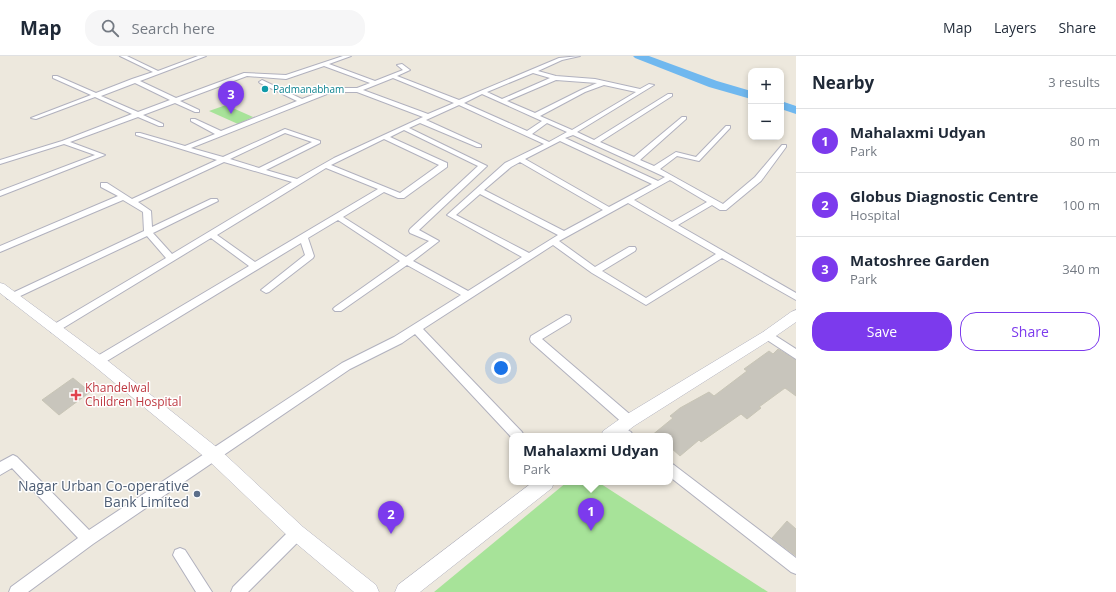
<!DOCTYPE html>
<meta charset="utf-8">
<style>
:root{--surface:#fff;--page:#f6f6f7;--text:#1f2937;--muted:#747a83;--line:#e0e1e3;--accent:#7c3aed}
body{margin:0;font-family:"Open Sans",sans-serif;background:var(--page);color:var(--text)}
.controls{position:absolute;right:12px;top:12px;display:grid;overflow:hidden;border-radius:8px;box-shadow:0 2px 6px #0003}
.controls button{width:36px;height:36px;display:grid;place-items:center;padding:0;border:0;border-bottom:1px solid var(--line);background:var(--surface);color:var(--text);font:20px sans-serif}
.you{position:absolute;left:501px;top:312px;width:14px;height:14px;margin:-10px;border:3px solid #fff;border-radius:50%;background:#1a73e8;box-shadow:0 0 0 6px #1a73e833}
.badge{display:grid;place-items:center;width:26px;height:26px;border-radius:50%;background:var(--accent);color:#fff;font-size:13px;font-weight:700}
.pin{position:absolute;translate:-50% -33px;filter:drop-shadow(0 1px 2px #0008)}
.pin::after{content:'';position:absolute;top:21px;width:14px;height:12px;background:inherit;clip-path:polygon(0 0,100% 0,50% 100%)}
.popup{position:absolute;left:509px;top:377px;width:164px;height:52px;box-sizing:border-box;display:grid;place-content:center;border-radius:8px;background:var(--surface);filter:drop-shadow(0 1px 3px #0005);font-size:13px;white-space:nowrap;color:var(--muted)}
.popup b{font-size:15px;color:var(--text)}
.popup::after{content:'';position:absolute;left:50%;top:100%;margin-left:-8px;border:8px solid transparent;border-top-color:var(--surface)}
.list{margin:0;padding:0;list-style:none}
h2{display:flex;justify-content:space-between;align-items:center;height:52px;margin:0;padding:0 16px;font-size:17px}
h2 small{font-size:13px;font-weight:400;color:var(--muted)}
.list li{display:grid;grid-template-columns:26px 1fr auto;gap:12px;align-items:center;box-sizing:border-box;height:64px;padding:0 16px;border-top:1px solid var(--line)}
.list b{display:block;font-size:15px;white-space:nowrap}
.list p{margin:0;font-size:13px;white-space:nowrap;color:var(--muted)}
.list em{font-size:13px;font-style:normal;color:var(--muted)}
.actions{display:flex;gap:8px;padding:12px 16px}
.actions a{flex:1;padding:9px 0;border:1px solid var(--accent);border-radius:16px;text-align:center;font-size:14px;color:var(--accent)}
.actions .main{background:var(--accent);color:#fff}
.icon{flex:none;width:22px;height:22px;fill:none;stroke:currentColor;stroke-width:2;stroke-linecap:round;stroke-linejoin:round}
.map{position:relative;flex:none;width:796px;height:536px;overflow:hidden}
header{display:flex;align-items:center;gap:24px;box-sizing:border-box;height:56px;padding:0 20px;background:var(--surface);border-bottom:1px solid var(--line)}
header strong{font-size:19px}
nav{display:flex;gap:22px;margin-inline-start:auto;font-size:14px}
.search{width:280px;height:36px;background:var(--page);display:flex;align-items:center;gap:10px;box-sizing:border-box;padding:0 14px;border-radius:16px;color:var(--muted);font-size:15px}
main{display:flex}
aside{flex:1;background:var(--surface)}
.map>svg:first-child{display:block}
.green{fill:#a7e399}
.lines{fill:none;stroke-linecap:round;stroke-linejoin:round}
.river{fill:#70b8ef;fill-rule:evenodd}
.building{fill:#c8c5bc;stroke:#c8c5b6}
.minor-casing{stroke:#b1b1be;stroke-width:2}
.tertiary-casing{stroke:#b1b1be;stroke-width:1}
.minor{fill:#fff;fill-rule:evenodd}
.tertiary{fill:#fff;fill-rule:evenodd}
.culture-dot{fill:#0f9aa8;stroke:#fff;stroke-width:1.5}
.health-dot{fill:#e0444e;stroke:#fff;stroke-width:1.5}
.service-dot{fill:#5c6f8a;stroke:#fff;stroke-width:1.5}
.labels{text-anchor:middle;stroke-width:3;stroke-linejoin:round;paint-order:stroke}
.far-culture-label{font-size:10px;fill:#0d838f;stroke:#fff;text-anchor:start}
.health-label{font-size:12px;fill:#be3a42;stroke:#fff;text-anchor:start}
.near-service-label{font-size:14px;fill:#4e5e75;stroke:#fff;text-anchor:end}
</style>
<header>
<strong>Map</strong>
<div class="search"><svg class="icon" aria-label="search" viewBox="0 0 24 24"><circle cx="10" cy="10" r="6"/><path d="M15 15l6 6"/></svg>Search here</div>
<nav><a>Map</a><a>Layers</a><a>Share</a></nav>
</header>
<main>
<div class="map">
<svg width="796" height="536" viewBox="0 0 796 536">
<rect width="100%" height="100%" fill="#ede8dd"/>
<path class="green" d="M226 49 253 61 238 68 209 55Z
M567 426H598L768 536H434Z"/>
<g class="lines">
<path class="river" d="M633 0H649L717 25 751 35V43L709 31 635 2Z
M781 45 796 50V58L781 53Z"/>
</g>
<path class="building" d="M778 293 796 304V340L785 332 759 351 761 352 747 363 741 358 701 386 699 384 680 400 670 391V380H651L673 362 670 360 680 352 709 336 714 340 747 315 744 313 769 295 773 298Z
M73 322 90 336 59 359 42 344Z
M787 465 796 473V500L772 482Z"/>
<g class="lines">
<defs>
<path id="minor" d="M120 0H127L158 15 198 0H206L140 25 176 42 244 17 286 19 343 0H351L329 8 375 25 403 14 397 9 402 8 410 14 397 20 459 44 559 2 580 0 562 4 538 15 556 20 595 23 640 33 649 28 654 29 577 76 594 84 668 38H672V40L600 86 634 101 682 61H686V63L640 104 654 110 676 96 696 101 726 70H730V72L699 105 677 100 660 113 723 148 755 121 782 89H786V91L761 125 726 154H720L712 149 678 169 796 237V244L722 202 646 249 592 217 553 189 423 273 522 376 524 380H512V382L415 278 402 287 350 313 93 488 28 536H9L11 531 78 482 12 412 0 419V406L13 399 17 401 89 474 342 307 394 281 461 239 407 209 341 255H335L333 253 335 251 400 205 338 164 308 182 314 200 313 202 269 236 266 237 261 234 305 199 301 187 102 308 98 309 94 308 93 305 94 302 249 210 211 182 55 277 51 276 50 273 51 270 166 202 147 180 14 243H8L6 241 8 239 144 175 143 156 123 144 0 196V190L118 140 101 131V127H107L132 143 217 104 136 79V77H140L185 90 215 78 191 65V63H195L221 75 297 45 260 27 259 26 262 24 302 43 331 32H357L370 27 324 10 286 23 247 20 180 45 199 54V56H195L175 47 143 59 163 68V70H159L138 61 70 86 105 99 0 140V135L95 99 64 88 0 108V104L62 85 132 58 95 41 36 63 31 62 91 39 53 22V20H57L96 37 132 23 153 16ZM533 17 550 22 502 43 487 36ZM393 22 454 47 428 58 363 34ZM556 24 597 27 581 34 535 57 507 45ZM135 27 170 44 138 56 101 40ZM604 29 636 36 572 74 540 60 585 36ZM332 36H357L423 61 334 102 297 123 266 114 320 87V85L285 73 223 101 191 92ZM482 38 542 65 527 75 464 47ZM459 49 544 88 505 107 447 159 522 201 468 235 413 205 439 185 419 174 487 110 409 72 420 67 477 91H481V89L426 64ZM547 67 567 76 549 86 532 78ZM404 74 478 110 410 173 409 175 410 177 429 185 406 201 343 161 384 136 398 142H404L447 111V107L390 81ZM285 77 312 86 259 112 230 103ZM573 79 652 115 665 121 658 125 565 82ZM384 83 439 109 400 137 331 109ZM560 85 652 128 609 151 525 103ZM224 106 292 126 172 198 153 177 218 145 217 143H211L152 171 151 155 138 146ZM520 106 603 154 564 175 484 134 511 111ZM326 112 378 133 255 206 217 179ZM670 124 707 146 672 166 634 144ZM480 138 558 179 529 197 456 159ZM628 147 716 198 646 242 602 215 635 195 636 193 635 191H629L595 211 559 185Z
M566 259 570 260 571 263 570 266 542 283 633 361 635 365 633 369 629 370 625 369 531 286 530 283 531 280Z
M768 275 796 293V303L764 282 763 279 764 276Z
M618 368 631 376 633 380C624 380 616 382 612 373L614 369Z
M670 407 674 409 796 502V518L791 516 670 421Z
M297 470 302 472 304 477 302 482 248 536H231L233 531 292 472Z
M180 492 185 494 212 536H196L173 499 175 494Z"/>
<path id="tertiary" d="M0 227 4 228 103 301 219 393 303 471 376 529 379 536H354L291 483 207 403 93 309 0 237Z
M796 254V266L773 282 634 370 621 380H601L603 375 624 360 763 276 791 256Z
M533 426H554L552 432 420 536H395L398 529Z"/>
</defs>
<use href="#minor" class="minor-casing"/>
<use href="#tertiary" class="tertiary-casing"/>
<use href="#minor" class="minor"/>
<use href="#tertiary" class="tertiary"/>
</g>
<circle class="culture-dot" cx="265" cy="33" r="4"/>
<path class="health-dot" d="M74 333h4v4h4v4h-4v4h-4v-4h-4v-4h4z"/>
<circle class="service-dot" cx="197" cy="438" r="4"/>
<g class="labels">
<g class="far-culture-label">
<text x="273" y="37">Padmanabham</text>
</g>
<g class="health-label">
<text x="85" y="336">Khandelwal<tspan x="85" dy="14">Children Hospital</tspan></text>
</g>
<g class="near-service-label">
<text x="189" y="435">Nagar Urban Co-operative<tspan x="189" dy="16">Bank Limited</tspan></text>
</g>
</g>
</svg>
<div class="controls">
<button>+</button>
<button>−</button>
</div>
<div class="you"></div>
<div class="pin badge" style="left:591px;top:475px">1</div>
<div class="popup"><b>Mahalaxmi Udyan</b>Park</div>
<div class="pin badge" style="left:391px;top:478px">2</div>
<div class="pin badge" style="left:231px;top:58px">3</div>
</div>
<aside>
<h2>Nearby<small>3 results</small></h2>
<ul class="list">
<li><span class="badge">1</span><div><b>Mahalaxmi Udyan</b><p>Park</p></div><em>80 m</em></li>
<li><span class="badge">2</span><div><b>Globus Diagnostic Centre</b><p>Hospital</p></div><em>100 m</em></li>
<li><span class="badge">3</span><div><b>Matoshree Garden</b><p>Park</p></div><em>340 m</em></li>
</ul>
<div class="actions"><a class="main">Save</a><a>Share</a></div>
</aside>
</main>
